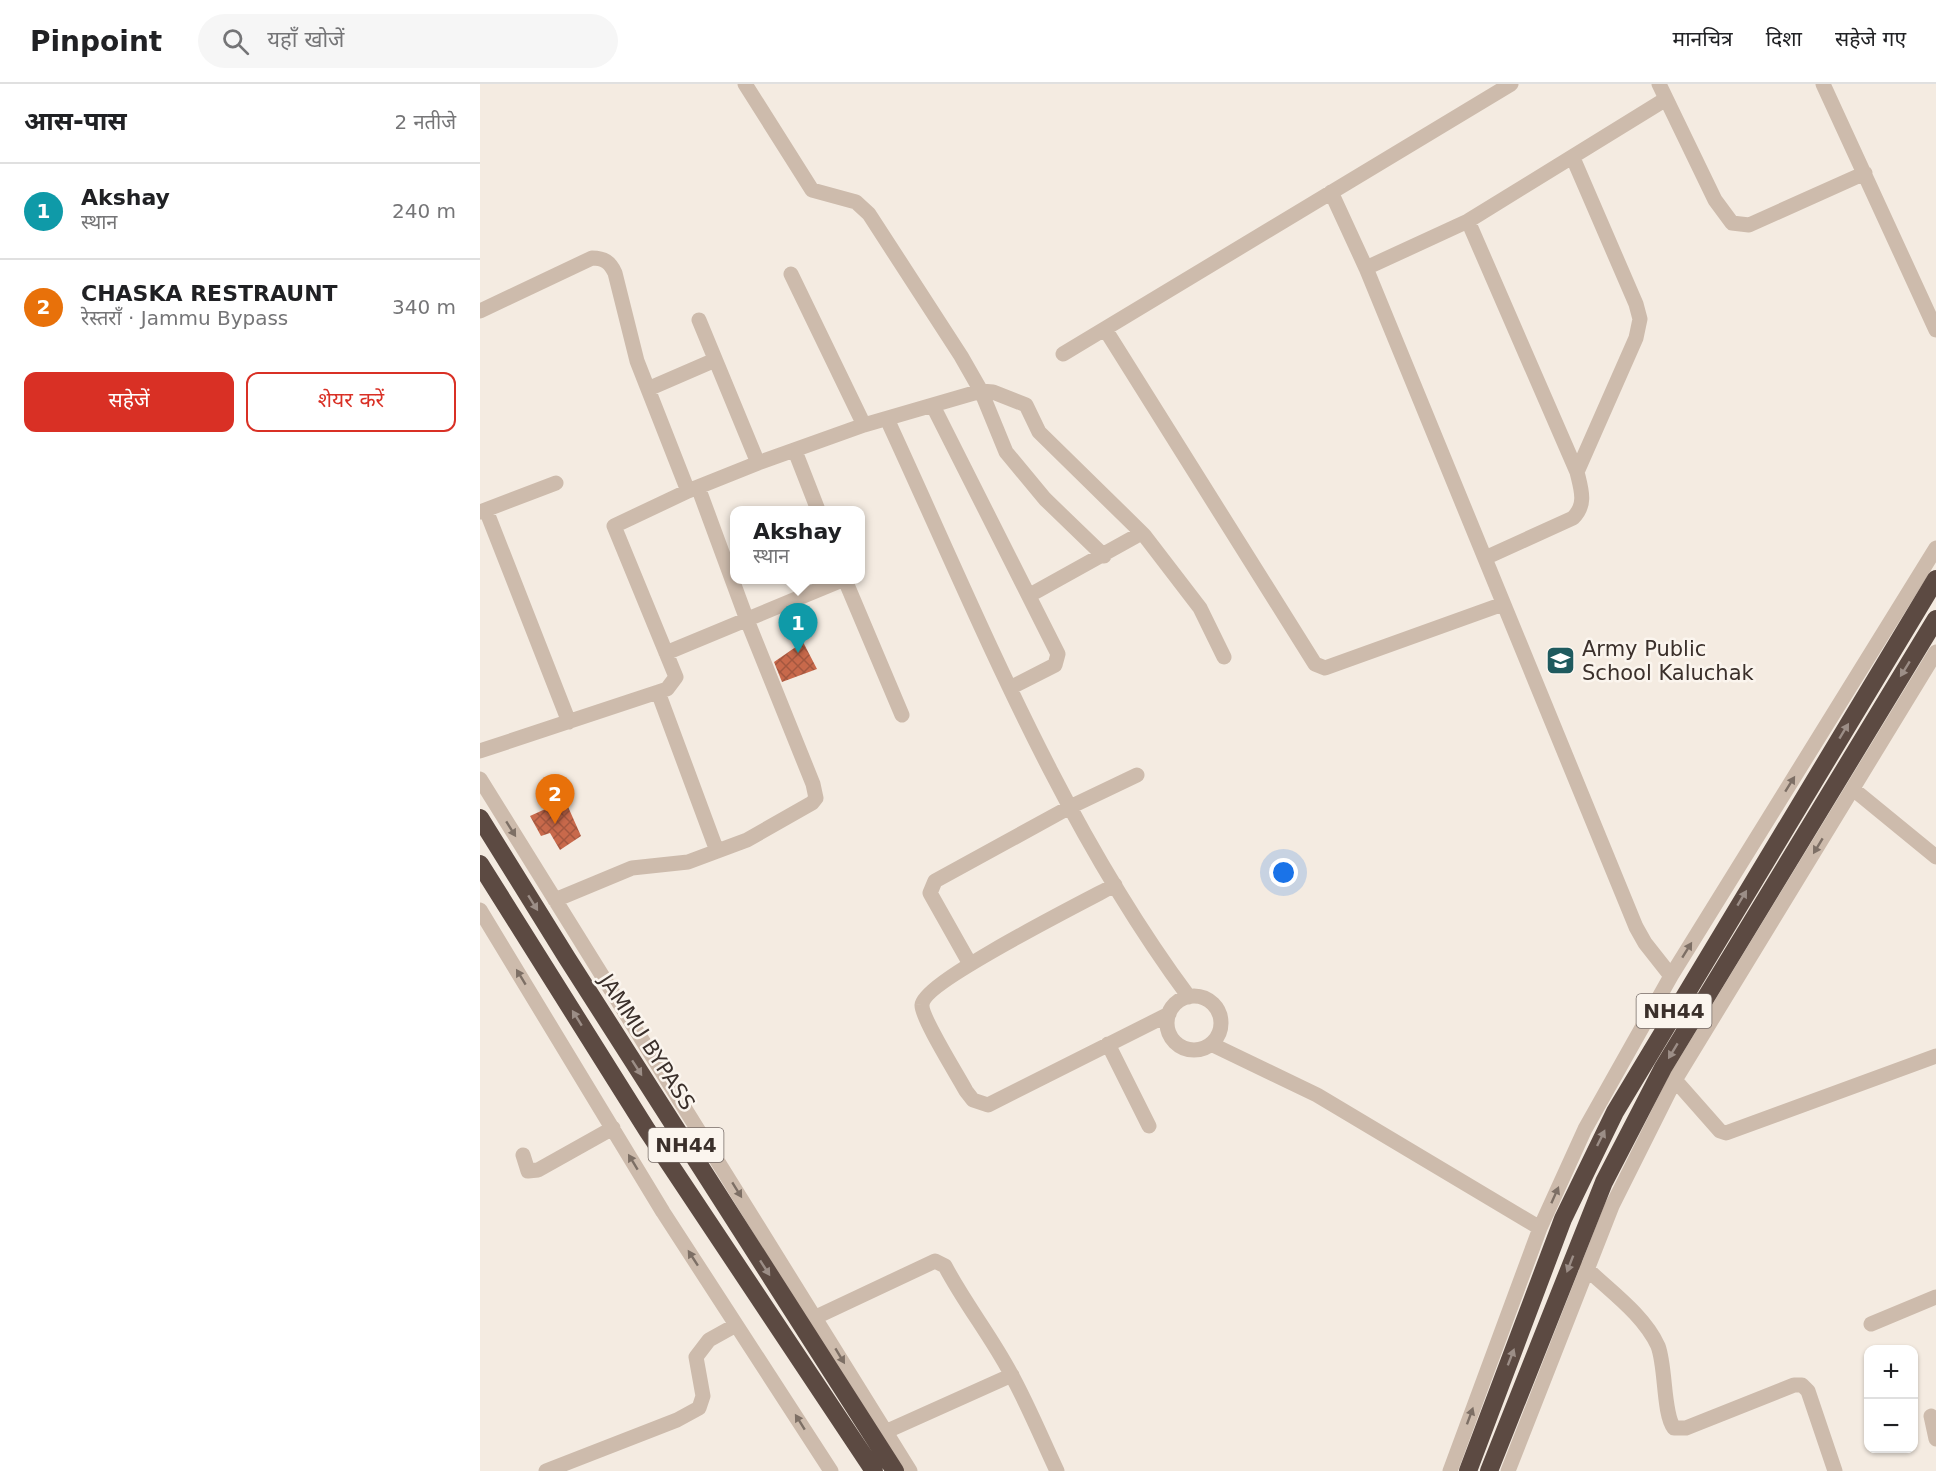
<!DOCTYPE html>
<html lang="hi">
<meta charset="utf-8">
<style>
:root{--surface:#fff;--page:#f6f6f6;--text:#202124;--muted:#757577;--line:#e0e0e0;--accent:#d93025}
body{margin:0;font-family:"DejaVu Sans","Noto Sans Devanagari",sans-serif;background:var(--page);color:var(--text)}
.controls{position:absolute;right:18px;bottom:18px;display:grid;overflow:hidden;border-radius:12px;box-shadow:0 2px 4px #0004}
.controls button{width:54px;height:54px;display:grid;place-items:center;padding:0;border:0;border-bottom:2px solid var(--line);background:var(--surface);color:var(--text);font:30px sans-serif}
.you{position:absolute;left:804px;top:789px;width:21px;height:21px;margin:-15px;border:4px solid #fff;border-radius:50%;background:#1a73e8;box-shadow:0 0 0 9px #1a73e833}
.badge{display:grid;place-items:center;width:39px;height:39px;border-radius:50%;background:var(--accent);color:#fff;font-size:20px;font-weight:700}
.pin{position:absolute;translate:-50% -50px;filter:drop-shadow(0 2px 3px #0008)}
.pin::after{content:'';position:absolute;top:32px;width:21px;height:18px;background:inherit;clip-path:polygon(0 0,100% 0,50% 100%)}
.popup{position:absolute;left:250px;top:422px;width:135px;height:78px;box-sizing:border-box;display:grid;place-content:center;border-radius:12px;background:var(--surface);filter:drop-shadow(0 2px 4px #0005);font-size:20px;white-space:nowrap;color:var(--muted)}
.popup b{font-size:22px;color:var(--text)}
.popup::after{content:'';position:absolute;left:50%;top:100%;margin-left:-12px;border:12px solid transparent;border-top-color:var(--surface)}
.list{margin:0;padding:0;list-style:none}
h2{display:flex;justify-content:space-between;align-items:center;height:78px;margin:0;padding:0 24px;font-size:26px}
h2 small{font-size:20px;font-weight:400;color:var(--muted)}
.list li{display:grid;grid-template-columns:39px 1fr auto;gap:18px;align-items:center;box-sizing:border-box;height:96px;padding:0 24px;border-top:2px solid var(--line)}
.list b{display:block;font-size:22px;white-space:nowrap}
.list p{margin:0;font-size:20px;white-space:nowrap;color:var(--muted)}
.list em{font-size:20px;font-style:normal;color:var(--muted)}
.actions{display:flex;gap:12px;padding:18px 24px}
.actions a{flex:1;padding:14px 0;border:2px solid var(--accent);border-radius:12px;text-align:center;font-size:21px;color:var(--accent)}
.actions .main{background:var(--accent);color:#fff}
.icon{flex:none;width:33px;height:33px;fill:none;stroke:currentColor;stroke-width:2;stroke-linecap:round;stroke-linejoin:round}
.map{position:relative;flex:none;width:1456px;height:1387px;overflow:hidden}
header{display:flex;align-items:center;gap:36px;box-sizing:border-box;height:84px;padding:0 30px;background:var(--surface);border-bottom:2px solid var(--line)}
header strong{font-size:28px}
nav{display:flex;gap:33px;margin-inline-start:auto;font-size:21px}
.search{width:420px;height:54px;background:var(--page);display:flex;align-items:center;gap:15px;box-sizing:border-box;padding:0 21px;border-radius:33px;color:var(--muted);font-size:22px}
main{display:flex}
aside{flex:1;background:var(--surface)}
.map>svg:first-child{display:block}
.building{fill:url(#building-cross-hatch)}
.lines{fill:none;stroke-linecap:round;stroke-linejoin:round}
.minor{stroke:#cdbbac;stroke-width:15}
.highway{stroke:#5c4a42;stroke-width:18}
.oneway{fill:#9c8e87}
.oneway2{fill:#7d6f65}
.labels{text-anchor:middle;stroke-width:5;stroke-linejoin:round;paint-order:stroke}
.shield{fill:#fbf5ee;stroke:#756b66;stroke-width:1.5}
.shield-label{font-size:20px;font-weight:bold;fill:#3b302b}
.poi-label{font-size:21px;fill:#3b302b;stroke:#fbf5ee;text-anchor:start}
.street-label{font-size:21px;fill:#3b302b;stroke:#fbf5ee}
</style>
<header>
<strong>Pinpoint</strong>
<div class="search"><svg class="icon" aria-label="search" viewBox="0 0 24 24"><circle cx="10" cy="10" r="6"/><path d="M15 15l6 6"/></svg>यहाँ खोजें</div>
<nav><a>मानचित्र</a><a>दिशा</a><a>सहेजे गए</a></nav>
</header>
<main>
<aside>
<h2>आस-पास<small>2 नतीजे</small></h2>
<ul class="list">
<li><span class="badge" style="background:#0f9aa8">1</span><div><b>Akshay</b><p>स्थान</p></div><em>240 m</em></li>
<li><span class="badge" style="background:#e8710a">2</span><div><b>CHASKA RESTRAUNT</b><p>रेस्तराँ · Jammu Bypass</p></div><em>340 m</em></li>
</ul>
<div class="actions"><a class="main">सहेजें</a><a>शेयर करें</a></div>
</aside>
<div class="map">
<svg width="1456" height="1387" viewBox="0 0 1456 1387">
<defs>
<pattern id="building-cross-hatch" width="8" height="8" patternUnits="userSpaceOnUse" patternTransform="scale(1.5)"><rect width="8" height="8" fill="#c8694b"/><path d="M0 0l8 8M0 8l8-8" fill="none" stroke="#a4573f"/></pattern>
</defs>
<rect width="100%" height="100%" fill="#f4ebe1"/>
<path class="building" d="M323 558 337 585 302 598 294 578Z
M85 716 101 752 80 766 70 749 61 752 50 732Z"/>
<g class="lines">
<path class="minor" d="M265 0 332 106 376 118 389 130 481 272 501 307 513 308 546 321 559 348 664 451
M1179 0 1235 116 1252 139 1269 141 1385 89
M1343 0 1456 246
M1093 74 1156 220 1160 235 1156 254 1097 388
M851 108 886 184 1156 843 1165 859 1191 892
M988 137 1097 388C1101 405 1107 420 1093 434L1005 474
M886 184 988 137 1186 15
M311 190 384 341
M0 227 112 174C124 174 130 178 135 189L157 277 208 407
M219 236 278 379
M625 245 835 580 845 584 1023 520
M583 270 1031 0
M168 305 235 276
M453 322 578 570 575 581 530 604
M407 335C498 532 579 738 709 913
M315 367 338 426
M6 426 89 638
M0 428 76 399
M365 496 422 631
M550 511 658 451H664L720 524 744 573
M186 569 362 496
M178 608 187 605 196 593 134 442 208 407 278 379 384 341 501 307 526 368 565 415 624 472
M0 667 178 608 237 767
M0 695 430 1387
M1373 705 1456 773
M635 801C607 816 443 898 442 921 441 933 478 992 486 1007L493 1016 508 1021 689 930
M75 816 152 784 208 778 267 756 332 719 336 714 333 700 267 536 218 403
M0 826 183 1128 351 1387
M490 880 450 809 455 797 590 723 657 691
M687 939a27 27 0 1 1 54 0a27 27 0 1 1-54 0Z
M628 960 669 1042
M731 960 837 1011 1060 1144
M1195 996 1240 1047 1246 1049 1456 972
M43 1071 48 1087 58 1086 133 1044
M1106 1184C1130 1207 1164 1231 1178 1262 1186 1283 1183 1330 1194 1344H1206L1314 1301H1322L1328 1307 1355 1387
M336 1233 455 1177 465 1182C485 1220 511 1252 531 1290 548 1321 562 1355 577 1387
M1391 1240 1456 1213
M1451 1332 1456 1355
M405 1348 532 1291
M66 1387 197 1336 219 1324 223 1312 216 1273 229 1256 256 1241
M970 1387 1060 1144 1105 1045 1191 892 1456 464
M1028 1387 1132 1122 1195 996 1456 568"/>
<path class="highway" d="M0 734 87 874 415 1387
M0 780 167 1046 394 1387
M988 1387 1083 1135 1135 1028 1456 495
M1009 1387 1124 1098 1183 984 1456 535"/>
</g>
<defs><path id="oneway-solid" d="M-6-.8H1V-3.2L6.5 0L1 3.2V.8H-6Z" transform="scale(1.5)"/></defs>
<g class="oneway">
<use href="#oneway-solid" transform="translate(1425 585) rotate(122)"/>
<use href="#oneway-solid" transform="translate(1364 647) rotate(-59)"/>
<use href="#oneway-solid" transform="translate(1262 814) rotate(-59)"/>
<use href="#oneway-solid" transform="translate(53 819) rotate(58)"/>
<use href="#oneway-solid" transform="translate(97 934) rotate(-122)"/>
<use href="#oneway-solid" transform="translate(1193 967) rotate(121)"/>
<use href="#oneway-solid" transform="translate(157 984) rotate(57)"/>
<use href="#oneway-solid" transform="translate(1121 1054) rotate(-64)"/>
<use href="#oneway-solid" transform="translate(1090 1180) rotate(111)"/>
<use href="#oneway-solid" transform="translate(285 1184) rotate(57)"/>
<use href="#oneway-solid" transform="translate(1031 1273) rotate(-69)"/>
</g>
<g class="oneway2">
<use href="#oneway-solid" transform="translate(1310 700) rotate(-58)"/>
<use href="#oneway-solid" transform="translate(31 745) rotate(58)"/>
<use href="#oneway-solid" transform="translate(1338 762) rotate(121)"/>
<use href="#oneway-solid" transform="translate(1207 866) rotate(-58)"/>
<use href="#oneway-solid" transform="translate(41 893) rotate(-121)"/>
<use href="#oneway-solid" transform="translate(153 1078) rotate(-121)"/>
<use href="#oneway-solid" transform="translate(257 1106) rotate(58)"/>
<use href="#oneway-solid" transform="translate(1075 1111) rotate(-66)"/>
<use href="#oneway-solid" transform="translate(213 1174) rotate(-123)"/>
<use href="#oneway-solid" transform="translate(360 1272) rotate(59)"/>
<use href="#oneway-solid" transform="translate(990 1332) rotate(-70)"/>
<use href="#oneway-solid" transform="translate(320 1338) rotate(-122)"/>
</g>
<defs>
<symbol id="school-square" viewBox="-11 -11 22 22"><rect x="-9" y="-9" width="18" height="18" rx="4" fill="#1f5a5e" stroke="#fbf5ee"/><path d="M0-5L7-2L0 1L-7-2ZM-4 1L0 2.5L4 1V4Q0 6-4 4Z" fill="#fff"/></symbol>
</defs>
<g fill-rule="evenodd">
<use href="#school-square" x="1064" y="560" width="33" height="33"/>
</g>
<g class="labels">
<g class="shield">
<rect x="1156.5" y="910" width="75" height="34" rx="4.5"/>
<rect x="168.5" y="1044" width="75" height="34" rx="4.5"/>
</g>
<g class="shield-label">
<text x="1194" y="934">NH44</text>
<text x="206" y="1068">NH44</text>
</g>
<g class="poi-label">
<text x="1102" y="572">Army Public<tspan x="1102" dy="24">School Kaluchak</tspan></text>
</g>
<g class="street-label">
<text transform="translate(167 958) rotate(57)" y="7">JAMMU BYPASS</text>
</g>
</g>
</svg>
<div class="controls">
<button>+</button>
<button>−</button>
</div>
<div class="you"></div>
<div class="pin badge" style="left:318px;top:569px;background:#0f9aa8">1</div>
<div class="popup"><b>Akshay</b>स्थान</div>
<div class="pin badge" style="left:75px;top:740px;background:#e8710a">2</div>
</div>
</main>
